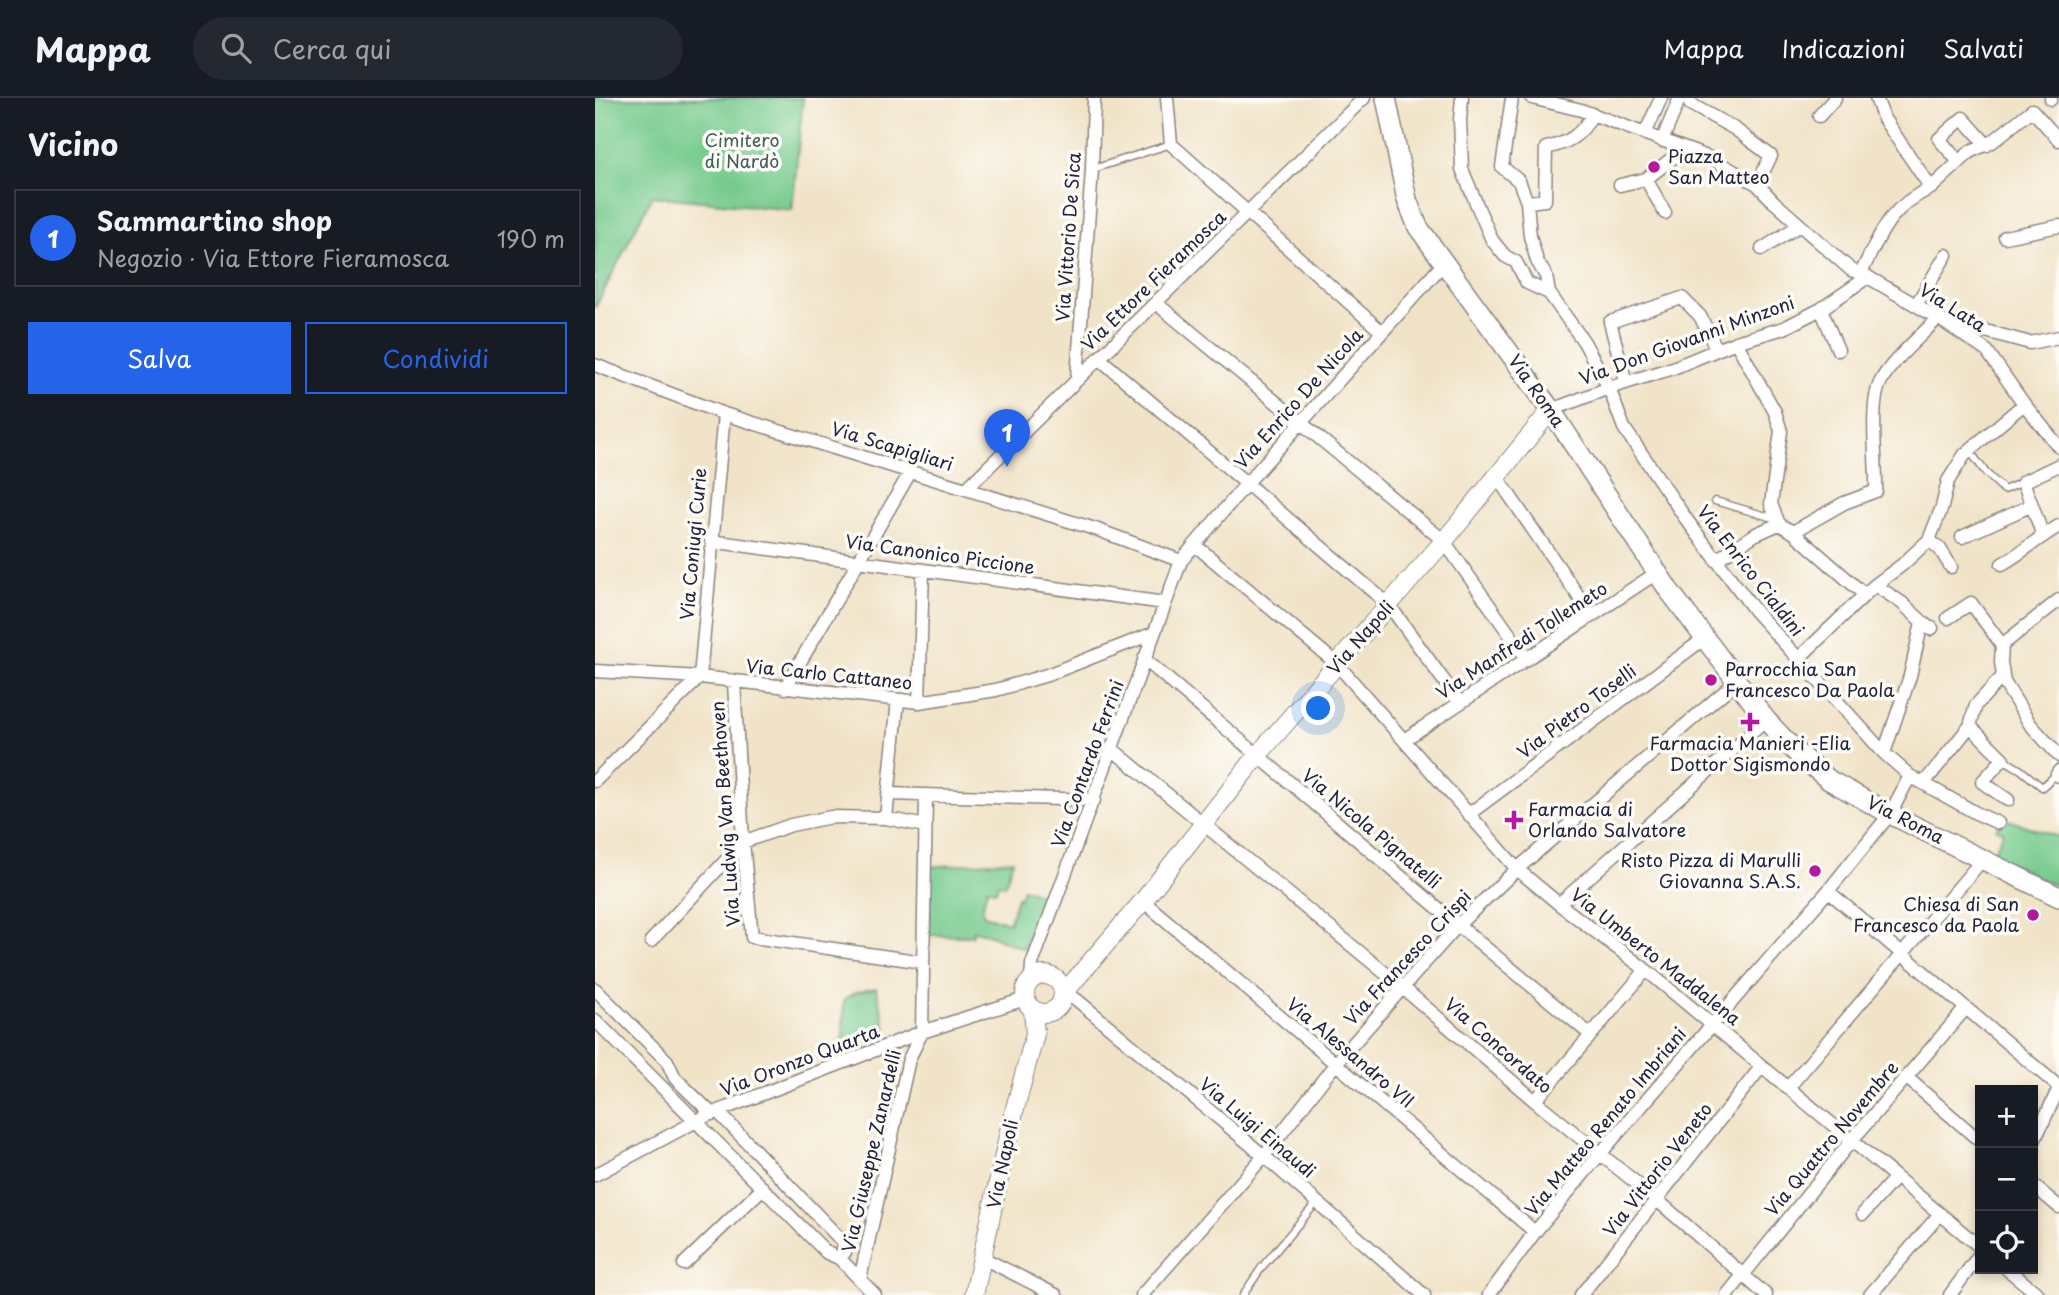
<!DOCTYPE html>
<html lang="it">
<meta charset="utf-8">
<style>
:root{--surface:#171b24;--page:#242831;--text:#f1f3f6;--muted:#9ea1a6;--line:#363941;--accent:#2563eb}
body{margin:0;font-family:"Playpen Sans",sans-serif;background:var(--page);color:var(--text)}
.controls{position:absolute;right:21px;bottom:21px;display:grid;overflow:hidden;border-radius:0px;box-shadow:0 4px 10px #0003}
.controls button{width:63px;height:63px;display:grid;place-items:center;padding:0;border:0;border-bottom:2px solid var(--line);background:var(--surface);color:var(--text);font:35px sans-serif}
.you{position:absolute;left:724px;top:611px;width:24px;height:24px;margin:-18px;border:5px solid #fff;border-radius:50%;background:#1a73e8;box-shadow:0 0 0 10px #1a73e833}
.badge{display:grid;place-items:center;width:46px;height:46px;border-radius:50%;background:var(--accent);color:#fff;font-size:23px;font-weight:700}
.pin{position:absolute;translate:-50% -58px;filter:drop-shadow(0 2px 4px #0008)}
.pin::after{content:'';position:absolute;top:37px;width:24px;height:21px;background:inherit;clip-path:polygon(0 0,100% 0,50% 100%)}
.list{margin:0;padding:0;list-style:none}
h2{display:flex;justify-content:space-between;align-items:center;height:91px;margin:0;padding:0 28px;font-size:30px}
h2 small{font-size:23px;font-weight:400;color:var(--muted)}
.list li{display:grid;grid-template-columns:46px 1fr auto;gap:21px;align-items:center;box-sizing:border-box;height:98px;margin:0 14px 14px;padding:0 14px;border:2px solid var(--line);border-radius:0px}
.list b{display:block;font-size:26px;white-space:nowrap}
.list p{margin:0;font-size:23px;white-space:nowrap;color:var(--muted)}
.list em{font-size:23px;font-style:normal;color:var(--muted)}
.actions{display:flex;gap:14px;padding:21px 28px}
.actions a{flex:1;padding:16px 0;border:2px solid var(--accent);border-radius:0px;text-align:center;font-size:24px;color:var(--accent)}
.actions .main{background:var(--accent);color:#fff}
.icon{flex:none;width:38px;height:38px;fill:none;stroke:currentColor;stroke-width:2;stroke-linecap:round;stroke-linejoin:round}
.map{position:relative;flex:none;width:1464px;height:1197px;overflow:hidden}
header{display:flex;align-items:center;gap:42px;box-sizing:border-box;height:98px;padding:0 35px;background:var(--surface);border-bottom:2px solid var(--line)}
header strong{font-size:33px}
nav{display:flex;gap:38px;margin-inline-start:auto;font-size:24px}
.search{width:490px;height:63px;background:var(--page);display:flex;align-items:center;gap:18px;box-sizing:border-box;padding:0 24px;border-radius:38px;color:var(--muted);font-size:26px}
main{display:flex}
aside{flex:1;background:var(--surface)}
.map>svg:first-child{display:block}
.green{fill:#77cb8e;stroke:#4c7664;stroke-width:2}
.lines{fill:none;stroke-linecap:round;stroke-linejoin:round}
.lane-casing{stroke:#8a8281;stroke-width:9}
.street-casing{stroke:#8a8281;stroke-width:15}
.secondary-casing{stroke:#8a8281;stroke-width:20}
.primary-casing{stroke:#8a8281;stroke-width:22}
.lane{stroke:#fff;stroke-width:6}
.street{stroke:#fff;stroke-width:12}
.secondary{stroke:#fff;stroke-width:18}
.primary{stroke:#fff;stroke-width:19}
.poi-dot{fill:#b5179e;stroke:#fdfcf7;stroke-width:2.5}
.labels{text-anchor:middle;stroke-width:7;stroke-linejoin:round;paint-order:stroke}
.park-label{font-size:18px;fill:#405d58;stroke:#fdfcf7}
.poi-label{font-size:18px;fill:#22223b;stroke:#fdfcf7;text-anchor:start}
.street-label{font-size:18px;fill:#22223b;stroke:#fdfcf7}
</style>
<header>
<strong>Mappa</strong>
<div class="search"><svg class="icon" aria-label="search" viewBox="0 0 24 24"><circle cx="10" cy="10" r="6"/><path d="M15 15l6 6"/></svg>Cerca qui</div>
<nav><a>Mappa</a><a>Indicazioni</a><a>Salvati</a></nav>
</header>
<main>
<aside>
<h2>Vicino<small></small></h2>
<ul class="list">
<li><span class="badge">1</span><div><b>Sammartino shop</b><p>Negozio · Via Ettore Fieramosca</p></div><em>190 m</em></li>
</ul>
<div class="actions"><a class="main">Salva</a><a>Condividi</a></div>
</aside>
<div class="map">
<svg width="1464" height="1197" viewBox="0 0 1464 1197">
<rect width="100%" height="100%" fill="#fdfcf7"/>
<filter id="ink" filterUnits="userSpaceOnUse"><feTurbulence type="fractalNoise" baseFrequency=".0143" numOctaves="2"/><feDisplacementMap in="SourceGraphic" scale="14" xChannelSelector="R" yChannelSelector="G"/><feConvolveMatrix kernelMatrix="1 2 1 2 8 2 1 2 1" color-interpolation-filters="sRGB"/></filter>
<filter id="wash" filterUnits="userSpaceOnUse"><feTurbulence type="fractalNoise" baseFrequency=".00686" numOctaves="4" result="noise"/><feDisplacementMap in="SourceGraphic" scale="28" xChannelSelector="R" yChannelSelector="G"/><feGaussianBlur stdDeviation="1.57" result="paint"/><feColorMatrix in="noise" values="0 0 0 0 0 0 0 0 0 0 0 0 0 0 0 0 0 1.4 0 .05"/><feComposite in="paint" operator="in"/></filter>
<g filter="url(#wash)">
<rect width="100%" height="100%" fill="#f1e3c7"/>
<path class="green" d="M0 0H208L197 112 57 98 0 210Z
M1407 720 1464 739V790L1398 756 1409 733 1401 731Z
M418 762 410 787 403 785 401 793 392 790 387 812 389 817 414 825 422 799 425 800 428 790 450 798 429 851 388 834 378 833 377 838 334 837V769Z
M281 890 293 938 248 949 249 902 259 895Z"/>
</g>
<g filter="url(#ink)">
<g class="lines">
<defs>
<path id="lane" d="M498 71 576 46
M1374 352 1391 375 1409 392 1428 384
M1120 403 1182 421
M1408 661 1426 672 1447 689 1462 676
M648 1197 667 1169 722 1104"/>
<path id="street" d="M572 0 576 46 787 234
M867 0 865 22 867 71 884 112 897 142 910 158 921 164 932 185 954 195
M917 0 907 69 924 83 932 104 935 138 942 163 951 178 954 195 989 244 1014 290 1029 330 1091 421 1160 513 1289 655 1315 678 1381 715 1403 725
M937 0 986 12 1115 60 1162 86 1179 104 1256 172 1266 175 1343 220 1392 253 1429 306 1464 349
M1281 0 1289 21 1336 90 1376 53 1397 44 1437 12 1464 42
M1456 1V0
M1095 6 1140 31 1176 58 1162 86
M1224 18 1240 0
M1050 36 1066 0
M1067 43 1084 2
M1364 64 1344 41 1368 20 1392 47
M1051 81 1070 115
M1025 87 1051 81 1089 51
M932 104 950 102 951 50C974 45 986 37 997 17
M1410 139 1464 128
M1167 151 1205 127
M1266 175C1286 135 1293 110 1336 90
M561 205 849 443 932 561
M1321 207 1351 157
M1226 211 1243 252
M1357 224 1435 245 1464 239
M1141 244 1180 314 1186 333 1176 406 1184 426 1198 434 1270 497
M504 260 794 507 865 605
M0 267 129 316 503 432 586 463
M482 280 497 72 499 0
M1031 285 1015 224 1087 200 1105 218 1122 252
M956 312 1014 290 1078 270 1141 244 1189 230 1226 211 1273 179
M902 379 997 518
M372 390 769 0
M1437 407 1448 438
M1198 434 1249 405 1281 393C1282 366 1274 307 1285 285 1294 265 1327 237 1343 220
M1367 439 1437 407 1428 384 1464 367
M1334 442 1345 451 1356 469
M116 443 570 505
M600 447 742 566 922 771 964 806 1051 872 1385 1149
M1121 462 1161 436 1184 426
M1407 466C1427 455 1443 440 1464 428
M1280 487 1307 505 1335 531 1337 530
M1353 520 1376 505 1407 547
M549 561 863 827 996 937
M1203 561 1280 487 1307 467 1334 442 1347 409 1353 383 1370 356 1429 306
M0 573 105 579 324 604 401 592 452 577 559 535
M1408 578 1409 584 1435 626 1464 658
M105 579 129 316
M139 584 148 744 157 839 328 864
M190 590 316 373
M324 604 328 472
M1375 628 1408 661 1387 684 1413 702
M809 642 1063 474
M517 651 807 889 940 1003 1061 1101 1171 1197
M1289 655 1315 578 1327 524
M1464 673 1462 676 1464 678
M0 683 105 579
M1329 685 1375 628 1381 607 1408 578 1406 564 1407 547 1464 502
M293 696 499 702
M874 716 1110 540
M291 720 303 602
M1233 793 1464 989
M548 803 940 1134
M964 806 1171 622
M56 843 148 744 196 727 236 719 291 720 330 728
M436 882 437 866 586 463 652 385 849 165
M0 891 72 963 80 980 117 1016
M468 896 482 902 669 1058 829 1197
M0 922 232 1155 244 1160 250 1154 248 1144 123 1014
M1311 979 1385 1043
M1193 990 1388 761
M940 1003 1051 872
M1438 1045 1464 990
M0 1077 113 1017 327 934 430 901
M1438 1087 1464 1109
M1268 1116 1301 1079
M244 1160 280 1197
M388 1160 461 1197
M89 1166 168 1090
M1412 1171 1444 1197
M265 1181 314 961 327 934 331 697
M547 1197 669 1058 741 965 863 827 922 771 1142 583
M894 1197 940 1134 1005 1056 1233 793 1295 716 1315 678
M986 1197 1167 968
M1132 1197 1257 1042 1371 910
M1275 1197 1345 1116
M1355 1197 1385 1156"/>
<path id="secondary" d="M430 896a19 19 0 1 1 38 0a19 19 0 1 1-38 0Z
M468 896 548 803 662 658 849 443 956 312
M379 1197 415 1029 440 936 438 912"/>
<path id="primary" d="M791 0 812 102 823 129 956 312 1073 491 1171 622 1202 655 1234 682 1295 716 1464 799"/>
</defs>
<use href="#lane" class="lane-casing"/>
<use href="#street" class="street-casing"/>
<use href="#secondary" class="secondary-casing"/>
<use href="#primary" class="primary-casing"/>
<use href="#lane" class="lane"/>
<use href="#street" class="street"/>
<use href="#secondary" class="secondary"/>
<use href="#primary" class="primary"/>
</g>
</g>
<g class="poi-dot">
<circle cx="1059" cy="69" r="7"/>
<circle cx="1116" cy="582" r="7"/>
<path d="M1151.5 613.5h7v7h7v7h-7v7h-7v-7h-7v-7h7z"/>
<path d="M915.5 711.5h7v7h7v7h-7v7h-7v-7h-7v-7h7z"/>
<circle cx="1220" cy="773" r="7"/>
<circle cx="1438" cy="817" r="7"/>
</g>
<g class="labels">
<g class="park-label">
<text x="147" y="49">Cimitero<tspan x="147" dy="21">di Nardò</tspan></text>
</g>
<g class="poi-label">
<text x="1073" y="65">Piazza<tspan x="1073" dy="21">San Matteo</tspan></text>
<text x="1130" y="578">Parrocchia San<tspan x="1130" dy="21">Francesco Da Paola</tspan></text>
<text x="1155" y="652" text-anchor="middle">Farmacia Manieri -Elia<tspan x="1155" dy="21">Dottor Sigismondo</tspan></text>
<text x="933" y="718">Farmacia di<tspan x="933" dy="21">Orlando Salvatore</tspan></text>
<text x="1206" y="769" text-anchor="end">Risto Pizza di Marulli<tspan x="1206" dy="21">Giovanna S.A.S.</tspan></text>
<text x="1424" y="813" text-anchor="end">Chiesa di San<tspan x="1424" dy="21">Francesco da Paola</tspan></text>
</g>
<g class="street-label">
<text transform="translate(474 139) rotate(-86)" y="6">Via Vittorio De Sica</text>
<text transform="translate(559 183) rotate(-44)" y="6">Via Ettore Fieramosca</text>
<text transform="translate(1357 210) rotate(32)" y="6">Via Lata</text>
<text transform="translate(1092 243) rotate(-20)" y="6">Via Don Giovanni Minzoni</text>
<text transform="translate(941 293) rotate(55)" y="6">Via Roma</text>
<text transform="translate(704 301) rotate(-48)" y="6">Via Enrico De Nicola</text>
<text transform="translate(297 349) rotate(17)" y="6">Via Scapigliari</text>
<text transform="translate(99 446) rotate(-85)" y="6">Via Coniugi Curie</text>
<text transform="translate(345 457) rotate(8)" y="6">Via Canonico Piccione</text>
<text transform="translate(1155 473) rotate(52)" y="6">Via Enrico Cialdini</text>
<text transform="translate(766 540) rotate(-49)" y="6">Via Napoli</text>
<text transform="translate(927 543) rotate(-33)" y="6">Via Manfredi Tollemeto</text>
<text transform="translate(234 577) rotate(6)" y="6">Via Carlo Cattaneo</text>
<text transform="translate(982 614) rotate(-37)" y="6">Via Pietro Toselli</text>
<text transform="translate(493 666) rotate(-70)" y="6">Via Contardo Ferrini</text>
<text transform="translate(131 716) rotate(-94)" y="6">Via Ludwig Van Beethoven</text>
<text transform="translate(1310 722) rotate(27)" y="6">Via Roma</text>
<text transform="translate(776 731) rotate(40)" y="6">Via Nicola Pignatelli</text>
<text transform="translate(1060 859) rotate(38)" y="6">Via Umberto Maddalena</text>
<text transform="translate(813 860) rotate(-47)" y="6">Via Francesco Crispi</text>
<text transform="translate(903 948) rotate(41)" y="6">Via Concordato</text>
<text transform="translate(755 955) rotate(40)" y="6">Via Alessandro VII</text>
<text transform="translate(205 963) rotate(-21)" y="6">Via Oronzo Quarta</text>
<text transform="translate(1011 1024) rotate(-50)" y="6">Via Matteo Renato Imbriani</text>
<text transform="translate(662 1030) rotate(40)" y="6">Via Luigi Einaudi</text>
<text transform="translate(1237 1041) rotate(-50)" y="6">Via Quattro Novembre</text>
<text transform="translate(277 1053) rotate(-77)" y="6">Via Giuseppe Zanardelli</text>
<text transform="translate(408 1066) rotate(-78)" y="6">Via Napoli</text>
<text transform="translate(1063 1072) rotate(-52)" y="6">Via Vittorio Veneto</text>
</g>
</g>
</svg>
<div class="controls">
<button>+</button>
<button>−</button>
<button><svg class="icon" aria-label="locate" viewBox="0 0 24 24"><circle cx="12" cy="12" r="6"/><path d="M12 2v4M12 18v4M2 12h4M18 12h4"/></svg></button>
</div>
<div class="you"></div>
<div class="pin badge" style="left:412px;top:369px">1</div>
</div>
</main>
